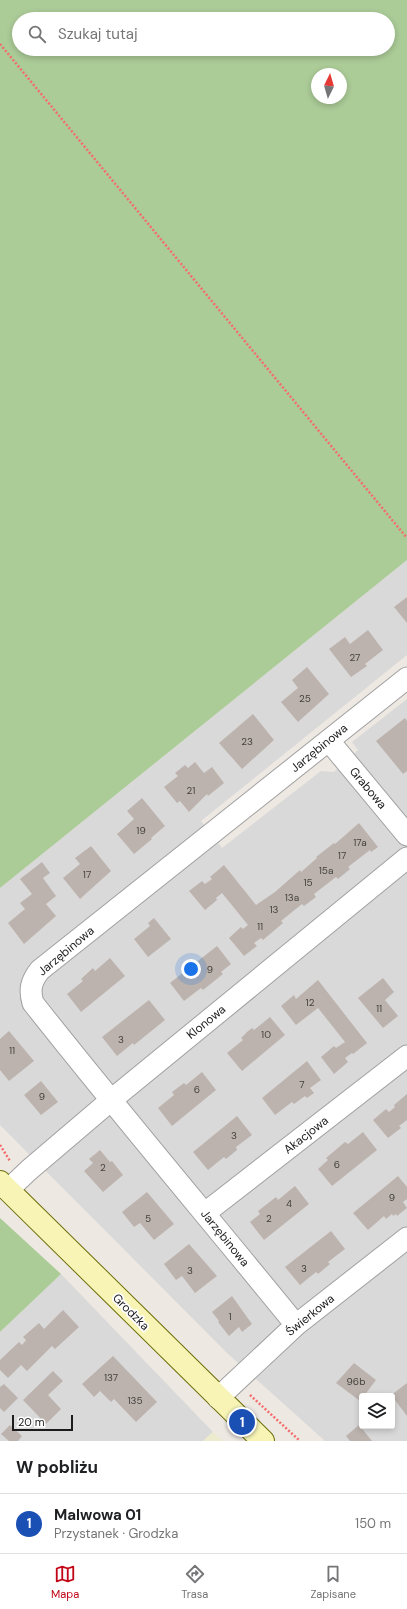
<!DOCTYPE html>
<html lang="pl">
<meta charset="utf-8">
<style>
:root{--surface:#fff;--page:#f2f2f2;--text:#202124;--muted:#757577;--line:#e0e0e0;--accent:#c10617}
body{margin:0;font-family:"DM Sans",sans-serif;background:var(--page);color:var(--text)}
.controls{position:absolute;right:12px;bottom:12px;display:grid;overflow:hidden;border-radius:4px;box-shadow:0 2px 6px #0003}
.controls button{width:36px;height:36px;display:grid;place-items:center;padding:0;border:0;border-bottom:1px solid var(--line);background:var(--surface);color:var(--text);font:20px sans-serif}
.compass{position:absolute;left:311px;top:68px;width:36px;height:36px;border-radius:50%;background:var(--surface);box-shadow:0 2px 6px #0003;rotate:5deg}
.scale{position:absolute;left:12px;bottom:10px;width:61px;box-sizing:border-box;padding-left:4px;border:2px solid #1c1c1c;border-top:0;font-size:11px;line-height:14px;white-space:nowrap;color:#1c1c1c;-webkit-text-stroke:3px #fff;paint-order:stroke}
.you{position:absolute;left:191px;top:969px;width:14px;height:14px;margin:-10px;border:3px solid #fff;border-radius:50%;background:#1a73e8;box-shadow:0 0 0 6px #1a73e833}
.badge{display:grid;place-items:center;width:26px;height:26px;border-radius:50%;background:var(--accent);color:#fff;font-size:13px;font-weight:700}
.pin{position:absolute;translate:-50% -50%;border:2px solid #fff;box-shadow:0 1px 4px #0006}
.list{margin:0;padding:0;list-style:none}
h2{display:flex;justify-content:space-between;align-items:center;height:52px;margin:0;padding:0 16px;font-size:17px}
h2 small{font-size:13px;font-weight:400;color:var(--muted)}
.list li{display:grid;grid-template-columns:26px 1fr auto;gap:12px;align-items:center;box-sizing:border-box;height:60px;padding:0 16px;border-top:1px solid var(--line)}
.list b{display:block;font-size:15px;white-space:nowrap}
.list p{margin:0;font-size:13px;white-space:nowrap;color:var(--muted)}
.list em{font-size:13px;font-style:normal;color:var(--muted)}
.icon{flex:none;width:22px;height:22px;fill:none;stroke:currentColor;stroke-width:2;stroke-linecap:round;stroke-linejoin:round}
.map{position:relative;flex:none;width:407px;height:1441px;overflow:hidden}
.search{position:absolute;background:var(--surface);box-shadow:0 2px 6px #0003;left:12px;right:12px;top:12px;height:44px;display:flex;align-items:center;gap:10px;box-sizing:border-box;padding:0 14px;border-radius:22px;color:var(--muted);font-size:15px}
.sheet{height:112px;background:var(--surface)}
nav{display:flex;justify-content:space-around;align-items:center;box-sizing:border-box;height:56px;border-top:1px solid var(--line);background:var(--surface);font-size:11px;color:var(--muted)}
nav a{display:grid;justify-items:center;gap:2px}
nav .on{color:var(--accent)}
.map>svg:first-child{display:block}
.residential{fill:#dad9d9;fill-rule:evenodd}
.farmland{fill:#ecebcd}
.forest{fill:#abcb97;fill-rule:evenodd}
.building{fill:#bdb3ae}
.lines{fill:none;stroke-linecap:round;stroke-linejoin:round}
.street-casing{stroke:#a0a0a0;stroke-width:23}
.secondary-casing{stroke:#6c6e08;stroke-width:24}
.path{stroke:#f56c6b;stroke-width:2.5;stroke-dasharray:2 2;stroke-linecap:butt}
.street{stroke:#fff;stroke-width:21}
.secondary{stroke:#f7f4b6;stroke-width:22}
.labels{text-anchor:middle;stroke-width:3.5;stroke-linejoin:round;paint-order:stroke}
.number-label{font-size:10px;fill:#444240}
.street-label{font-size:12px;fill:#1c1c1c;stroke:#fff}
</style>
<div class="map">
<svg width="407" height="1441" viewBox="0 0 407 1441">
<rect width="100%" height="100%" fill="#ede8e2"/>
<path class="residential" d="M407 560V655L201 821 222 848 321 771 334 772 358 750 352 742 407 699V1441H325L227 1353 0 1125V888ZM362 1396H392V1426H362Z
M61 1274 213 1432 203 1441H0V1332Z"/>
<path class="farmland" d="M213 1432 223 1441H203Z"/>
<path class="forest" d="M0 0H407V560L0 888ZM19 19H388V49H19ZM317 74H341V98H317Z
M0 1218 61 1274 0 1332Z"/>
<path class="building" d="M407 597V623L394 607Z
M368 630 383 650 365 664 367 666 351 677 329 649 345 637 350 644Z
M307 667 329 694 298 722 281 702 298 688 292 680Z
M253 714 274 740 242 769 219 743Z
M405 718 407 721V771L403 774 376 741Z
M195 762 204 773 212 767 224 783 208 796 207 794 189 812 180 801 177 803 164 787 178 776 175 773 185 765 188 768Z
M142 798 165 826 151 838 152 839 134 854 117 834 134 819 127 811Z
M359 823 378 847 371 852 370 850 348 867 350 869 338 879 336 877 314 894 316 897 304 906 302 904 281 921 283 923 263 940 261 938 254 943 257 946 244 956 229 938 241 927 243 929 248 925 222 893 216 898 217 900 205 910 189 891 202 881 205 884 212 879 210 877 224 865 256 905 275 892 300 870 301 872 317 858 316 857 334 843 335 844Z
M91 846 111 871 80 899 63 878 80 864 75 858Z
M42 862 50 873 43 878 56 896 46 904 56 916 24 944 8 923 25 909 20 903 32 894 20 879Z
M154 918 171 939 148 957 134 939 150 926 148 923Z
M217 946 231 964 221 972 223 974 203 990 201 988 184 1001 170 983Z
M110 958 125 976 81 1012 67 994 83 981 81 979 93 968 95 971Z
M383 978 394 992 385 1000 398 1016 383 1028 358 998Z
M318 980 367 1043 353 1054 352 1053 345 1058 348 1062 334 1074 321 1057 334 1046 336 1048 345 1042 318 1008 296 1025 281 1006 294 995 296 999Z
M149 1000 165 1020 134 1045 133 1043 117 1056 102 1037Z
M270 1017 285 1035 242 1071 227 1053 243 1040 241 1038 247 1032 252 1028 254 1030Z
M9 1031 34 1061 9 1081 0 1070V1039Z
M307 1061 321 1080 310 1088 314 1093 307 1098 305 1096 294 1104 292 1102 275 1115 262 1098Z
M202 1072 216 1090 172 1126 158 1108 174 1095 172 1092 184 1083 186 1085Z
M41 1081 58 1102 41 1115 24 1095Z
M407 1094V1120L399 1126 401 1128 388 1138 373 1120 386 1109 389 1112 395 1107 394 1105Z
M237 1116 252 1135 236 1147 237 1150 226 1159 224 1157 208 1170 193 1152Z
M363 1132 377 1150 332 1186 318 1169 328 1160 326 1158 345 1142 348 1144Z
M100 1150 110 1162 112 1161 123 1175 103 1192 84 1171 93 1163 89 1159Z
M398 1176 407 1187V1199L403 1202 407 1208 397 1216 396 1214 393 1216 392 1214 386 1219 384 1216 368 1230 353 1213Z
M295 1186 309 1204 264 1240 250 1222 260 1214 258 1211 276 1197 278 1200Z
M147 1192 174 1224 154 1240 140 1223 134 1227 122 1212Z
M331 1231 345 1249 328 1262 330 1264 318 1274 316 1272 300 1285 285 1267Z
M189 1244 217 1276 195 1293 182 1276 176 1280 164 1264Z
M232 1296 252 1324 242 1332 239 1327 229 1336 218 1322 219 1321 212 1312Z
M63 1310 79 1327 55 1349 52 1346 27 1371 21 1365 8 1378 0 1370V1360L19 1342 22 1345 26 1340 23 1337 39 1323 44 1329Z
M113 1356 157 1402 136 1422 114 1399 111 1402 100 1391 94 1397 82 1384Z
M354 1363 376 1380 364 1396H362L360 1401 336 1383Z
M53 1371 63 1381 48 1395 61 1409 46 1424 23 1400Z
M407 1383V1416L392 1396H390Z
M4 1384 18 1398 4 1412 0 1408V1387Z
M10 1425 22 1436 18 1441H9L1 1434Z
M359 1425 372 1441H350L346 1436Z"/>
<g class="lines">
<defs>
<path id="street" d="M329 741 407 835
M8 1190 29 1170 110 1101 407 858
M205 1213 407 1056
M296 1325C209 1218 119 1112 33 1003 29 990 31 981 40 970L407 678
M218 1398 296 1325 407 1238"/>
<path id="secondary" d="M0 1182 263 1441"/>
</defs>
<use href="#street" class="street-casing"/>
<use href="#secondary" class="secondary-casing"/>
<path class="path" d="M0 44 407 538
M0 1145 10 1161
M250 1395 300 1441"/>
<use href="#street" class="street"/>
<use href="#secondary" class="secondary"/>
</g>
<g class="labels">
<g class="number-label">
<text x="355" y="661">27</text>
<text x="305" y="702">25</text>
<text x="247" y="745">23</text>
<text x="191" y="794">21</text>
<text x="141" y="834">19</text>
<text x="360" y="846">17a</text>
<text x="342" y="859">17</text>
<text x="326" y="874">15a</text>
<text x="87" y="878">17</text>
<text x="308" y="886">15</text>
<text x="292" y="901">13a</text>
<text x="274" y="913">13</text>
<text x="260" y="930">11</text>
<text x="210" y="973">9</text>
<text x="310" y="1006">12</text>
<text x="379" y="1012">11</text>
<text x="266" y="1038">10</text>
<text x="121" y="1043">3</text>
<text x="12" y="1054">11</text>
<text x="302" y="1088">7</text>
<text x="197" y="1093">6</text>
<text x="42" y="1100">9</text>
<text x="234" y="1139">3</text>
<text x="337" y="1168">6</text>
<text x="103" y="1171">2</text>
<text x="392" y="1201">9</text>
<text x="289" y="1207">4</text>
<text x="148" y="1222">5</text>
<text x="269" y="1222">2</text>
<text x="304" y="1272">3</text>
<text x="190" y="1274">3</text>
<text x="230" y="1320">1</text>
<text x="111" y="1381">137</text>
<text x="356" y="1385">96b</text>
<text x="135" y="1404">135</text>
</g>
<g class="street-label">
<text transform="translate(319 748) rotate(-39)" y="4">Jarzębinowa</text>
<text transform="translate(368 788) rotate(50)" y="4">Grabowa</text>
<text transform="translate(66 951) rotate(-40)" y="4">Jarzębinowa</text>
<text transform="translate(206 1022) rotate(-39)" y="4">Klonowa</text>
<text transform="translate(306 1135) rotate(-38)" y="4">Akacjowa</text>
<text transform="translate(225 1238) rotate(51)" y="4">Jarzębinowa</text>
<text transform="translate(131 1312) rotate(45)" y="4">Grodzka</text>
<text transform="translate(310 1315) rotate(-39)" y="4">Świerkowa</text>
</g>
</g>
</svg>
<div class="controls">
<button><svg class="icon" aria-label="layers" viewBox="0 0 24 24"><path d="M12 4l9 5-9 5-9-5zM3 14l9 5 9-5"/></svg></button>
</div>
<svg class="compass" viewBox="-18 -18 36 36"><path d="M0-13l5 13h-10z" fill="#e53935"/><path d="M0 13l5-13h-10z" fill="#757577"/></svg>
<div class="scale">20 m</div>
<div class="you"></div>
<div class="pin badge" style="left:242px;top:1422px;background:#1a4fb4">1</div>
<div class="search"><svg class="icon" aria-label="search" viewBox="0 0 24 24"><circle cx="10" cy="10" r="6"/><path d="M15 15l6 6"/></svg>Szukaj tutaj</div>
</div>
<section class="sheet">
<h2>W pobliżu<small></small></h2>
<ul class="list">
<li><span class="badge" style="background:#1a4fb4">1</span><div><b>Malwowa 01</b><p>Przystanek · Grodzka</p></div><em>150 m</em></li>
</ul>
</section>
<nav>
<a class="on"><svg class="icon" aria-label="map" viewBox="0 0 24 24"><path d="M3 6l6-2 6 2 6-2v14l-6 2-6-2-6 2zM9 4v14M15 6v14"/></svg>Mapa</a>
<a><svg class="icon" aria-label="directions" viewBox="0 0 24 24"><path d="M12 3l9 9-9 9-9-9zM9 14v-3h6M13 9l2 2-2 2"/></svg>Trasa</a>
<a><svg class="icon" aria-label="saved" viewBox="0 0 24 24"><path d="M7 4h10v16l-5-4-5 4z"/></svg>Zapisane</a>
</nav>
